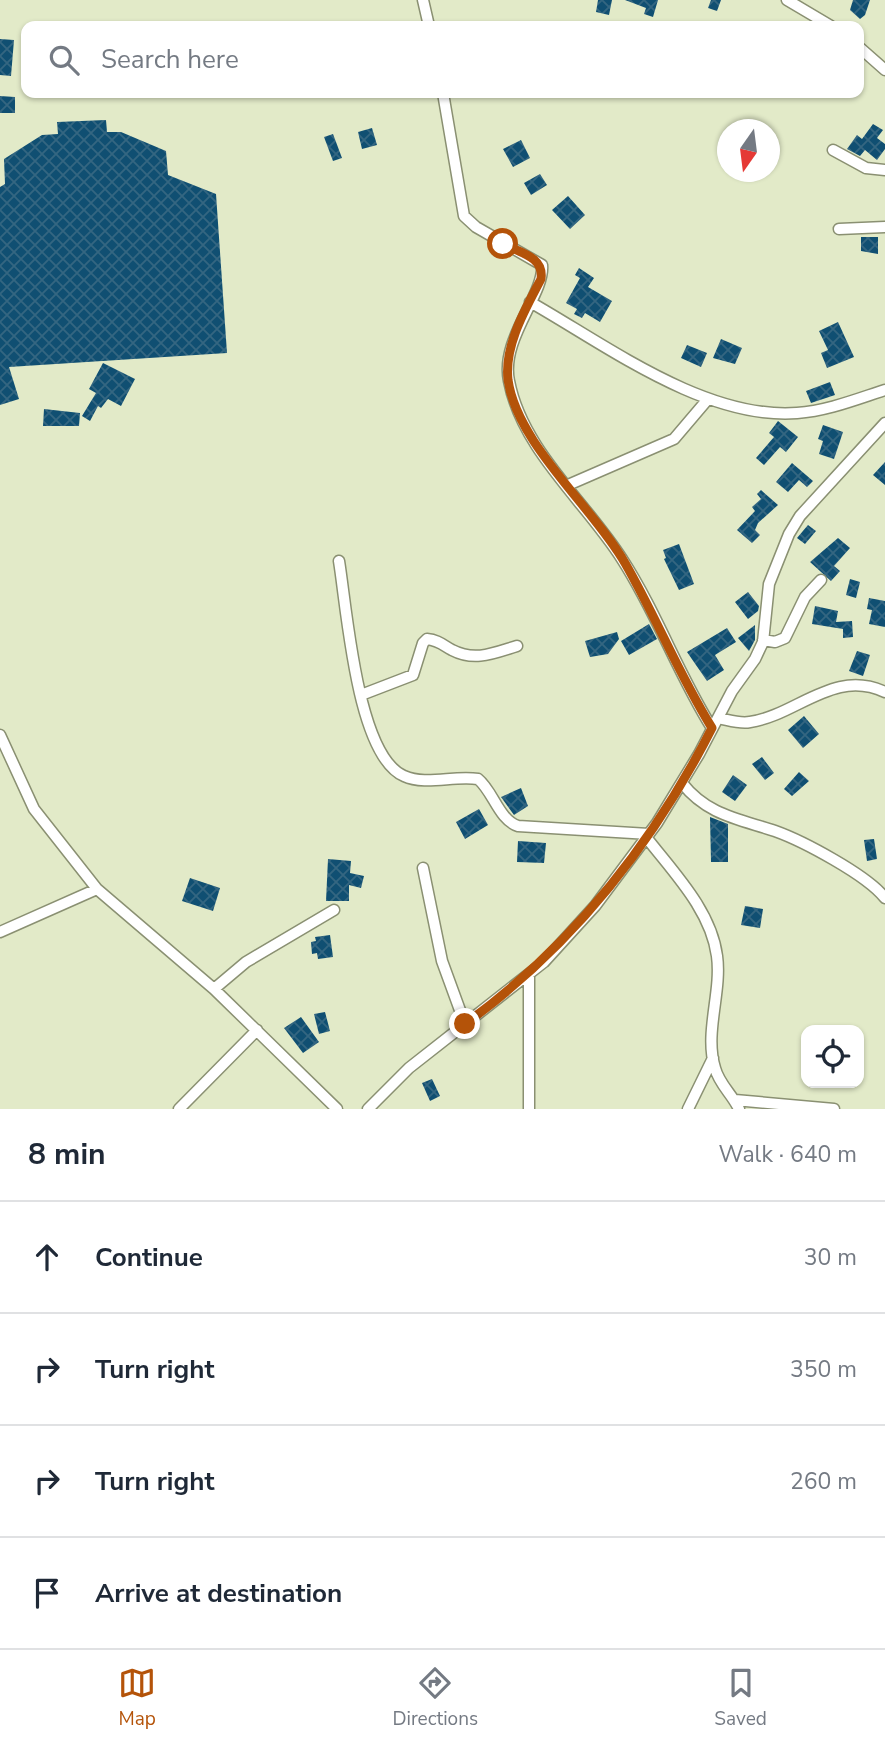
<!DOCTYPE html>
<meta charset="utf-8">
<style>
:root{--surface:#fff;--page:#f2f2f3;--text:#1f2937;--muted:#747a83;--line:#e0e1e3;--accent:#b45309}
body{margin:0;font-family:"Nunito Sans",sans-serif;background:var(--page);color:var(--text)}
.controls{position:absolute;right:21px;bottom:21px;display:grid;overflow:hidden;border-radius:14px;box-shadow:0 2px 5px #0004}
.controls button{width:63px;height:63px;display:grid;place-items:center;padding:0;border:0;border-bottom:2px solid var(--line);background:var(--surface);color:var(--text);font:35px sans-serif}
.compass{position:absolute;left:717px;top:119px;width:63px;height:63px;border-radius:50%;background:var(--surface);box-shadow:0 2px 5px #0004;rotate:194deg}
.stop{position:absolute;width:21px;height:21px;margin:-16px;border:5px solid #b45309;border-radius:50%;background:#fff}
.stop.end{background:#b45309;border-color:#fff;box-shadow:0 2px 7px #0008}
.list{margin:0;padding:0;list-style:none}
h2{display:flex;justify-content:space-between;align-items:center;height:91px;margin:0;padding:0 28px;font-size:30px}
h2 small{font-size:23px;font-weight:400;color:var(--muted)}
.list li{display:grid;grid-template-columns:46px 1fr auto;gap:21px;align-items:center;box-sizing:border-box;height:112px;padding:0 28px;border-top:2px solid var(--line)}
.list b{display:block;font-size:26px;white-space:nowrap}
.list em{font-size:23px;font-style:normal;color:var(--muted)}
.icon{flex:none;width:38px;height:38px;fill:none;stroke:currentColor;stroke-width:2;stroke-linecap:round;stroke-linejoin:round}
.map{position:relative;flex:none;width:885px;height:1109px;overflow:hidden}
.search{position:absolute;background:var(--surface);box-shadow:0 2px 5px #0004;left:21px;right:21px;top:21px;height:77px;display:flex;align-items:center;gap:18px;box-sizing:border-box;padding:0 24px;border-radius:14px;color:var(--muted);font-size:26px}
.sheet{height:539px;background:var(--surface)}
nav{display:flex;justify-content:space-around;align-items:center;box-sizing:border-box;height:98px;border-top:2px solid var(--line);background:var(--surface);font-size:19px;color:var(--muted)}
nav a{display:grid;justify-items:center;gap:4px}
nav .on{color:var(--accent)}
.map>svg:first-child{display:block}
.building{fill:url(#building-cross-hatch)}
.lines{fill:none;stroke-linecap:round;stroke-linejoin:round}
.minor-casing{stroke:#8a9072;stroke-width:13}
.minor{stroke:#fff;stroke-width:10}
.route{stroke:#b45309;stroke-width:9}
</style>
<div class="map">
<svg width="885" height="1109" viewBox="0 0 885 1109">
<defs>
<pattern id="building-cross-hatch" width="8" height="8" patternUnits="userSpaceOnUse" patternTransform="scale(1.75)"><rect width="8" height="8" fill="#104f72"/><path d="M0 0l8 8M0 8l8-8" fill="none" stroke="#346681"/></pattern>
</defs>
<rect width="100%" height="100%" fill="#e2eac8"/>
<path class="building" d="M598 0H612L609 15 596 12Z
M625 0H658L653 17 644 14 646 8Z
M711 0H721L717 11 708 8Z
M853 0H870L865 15 860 19 850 10Z
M0 39 14 40 11 76 0 75Z
M0 96 15 97V113H0Z
M106 120 107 132H121L166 151 168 175 216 194 227 353 9 367 19 399 0 405V187L5 184 4 159 42 135 58 134 57 122Z
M873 124 883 130 877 138 885 144V149L877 160 865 150 860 156 847 149 857 135 862 139Z
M372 128 377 145 362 149 358 132Z
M333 134 342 158 333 161 324 137Z
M521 140 530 158 513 167 503 149Z
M540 174 547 185 531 195 524 183Z
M568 196 585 215 570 229 552 210Z
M861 237H878V254L861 251Z
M579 268 594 278 588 287 612 301 600 322 585 313 582 318 574 314 577 309 566 303 580 278 575 275Z
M838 322 854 357 827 368 821 353 828 350 819 331Z
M721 339 742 348 735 364 713 358Z
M687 345 707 353 701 367 681 358Z
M103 363 135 379 121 406 108 399 101 408 98 406 90 421 82 416 96 393 89 389Z
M830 382 835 395 811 403 806 391Z
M44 409 80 413 79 426H43Z
M778 421 798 437 786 452 780 447 764 465 756 458 774 437 769 433Z
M823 425 843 432 834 459 819 454 823 441 818 439Z
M885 462V485L873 475Z
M792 463 813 481 807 487 799 480 788 492 776 482Z
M761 490 778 505 758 523 755 530 760 535 752 543 737 530 755 511 752 507 761 499 757 494Z
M808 525 816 531 805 544 797 538Z
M838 538 850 548 834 566 840 571 831 581 810 562Z
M679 544 694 584 679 590 664 559 666 558 663 550Z
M850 579 860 582 856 598 846 595Z
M748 592 759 606 758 611 748 619 735 602Z
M869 598 885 601V627L869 624 872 610 867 609Z
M815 606 838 611 836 622 852 621 853 637 843 638V629L812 624Z
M649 624 657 639 629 655 621 641Z
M755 625V640L749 651 738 638Z
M727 628 736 642 715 655 724 670 707 681 687 652Z
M617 632 619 639 608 654 590 657 585 641Z
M857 651 870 655 863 676 849 671Z
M804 716 819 734 803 748 788 730Z
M762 757 774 773 765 780 752 764Z
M799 772 809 781 792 796 784 789Z
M733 775 747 785 735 801 722 792Z
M521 788 528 806 514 815 501 797Z
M479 809 488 825 465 839 456 822Z
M710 817 728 824V862H711Z
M874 839 877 859 867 861 864 840Z
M518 841 546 843 544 863 517 862Z
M328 859 351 861 350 873 364 876 361 888 349 885V901H326Z
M190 878 220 888 213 911 182 901Z
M745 906 763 909 760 928 741 925Z
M330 935 333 957 318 959 317 953 312 954 311 942 316 941 315 937Z
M325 1012 330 1031 319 1034 314 1014Z
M301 1017 319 1042 303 1053 284 1028Z
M432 1079 440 1096 430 1101 422 1083Z"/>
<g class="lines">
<defs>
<path id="minor" d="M423 0 429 26
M787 0 831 26
M859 47 885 70
M443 93 464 216 476 227 542 265C545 294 500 339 509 381 522 450 586 502 622 559 657 613 678 674 712 728
M833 150 866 168 885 170
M839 229 885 227
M530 302C606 345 705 420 797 413 827 411 857 399 885 390
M568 485 674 439 708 399
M339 561C347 610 357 756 404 776 426 786 454 775 478 779 493 791 499 820 518 826L649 834
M763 640 775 642 785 638 805 597 821 580
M361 695 413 675 423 643 427 639C438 640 443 645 452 650 475 662 494 653 517 646
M718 718C729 720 739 724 750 722 797 715 834 668 885 692
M0 735 34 809 97 889 214 989 337 1109
M682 783C707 815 739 819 775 831 803 841 867 875 885 898
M646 837C673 872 711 910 717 956 722 992 704 1033 715 1068 719 1084 732 1094 739 1109
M423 868 442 961 465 1024
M0 932 97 889
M529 974V1109
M214 989 246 962 334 910
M735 1100 834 1109
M179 1109 257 1030
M368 1109 409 1068 544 962 595 906 657 823 699 754 732 691 755 659 763 642 769 584 789 534 800 516 885 423
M688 1109 713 1058"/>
</defs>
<use href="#minor" class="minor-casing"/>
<use href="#minor" class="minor"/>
</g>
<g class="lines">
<path class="route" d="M465 1024C572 946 652 846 712 728 679 675 656 617 625 563 593 507 517 444 508 380 504 345 526 308 541 279 544 257 521 253 503 244"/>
</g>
</svg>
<div class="controls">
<button><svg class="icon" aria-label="locate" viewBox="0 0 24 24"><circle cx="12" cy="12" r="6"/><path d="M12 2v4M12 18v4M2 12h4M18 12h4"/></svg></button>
</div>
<svg class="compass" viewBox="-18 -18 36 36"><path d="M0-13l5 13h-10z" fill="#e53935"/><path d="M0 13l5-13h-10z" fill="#747a83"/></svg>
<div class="stop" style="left:503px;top:244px"></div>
<div class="stop end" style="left:465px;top:1024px"></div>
<div class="search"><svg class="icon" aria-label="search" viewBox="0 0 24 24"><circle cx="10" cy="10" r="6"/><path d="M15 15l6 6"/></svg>Search here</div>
</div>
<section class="sheet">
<h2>8 min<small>Walk · 640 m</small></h2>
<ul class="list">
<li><svg class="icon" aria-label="ahead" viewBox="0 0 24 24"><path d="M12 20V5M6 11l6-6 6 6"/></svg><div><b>Continue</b></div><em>30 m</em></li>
<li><svg class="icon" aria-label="right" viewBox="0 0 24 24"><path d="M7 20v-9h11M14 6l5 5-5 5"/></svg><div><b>Turn right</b></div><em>350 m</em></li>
<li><svg class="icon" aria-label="right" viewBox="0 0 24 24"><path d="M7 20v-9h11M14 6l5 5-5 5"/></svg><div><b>Turn right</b></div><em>260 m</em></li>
<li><svg class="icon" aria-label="arrive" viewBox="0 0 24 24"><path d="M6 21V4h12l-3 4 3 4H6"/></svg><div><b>Arrive at destination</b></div></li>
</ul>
</section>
<nav>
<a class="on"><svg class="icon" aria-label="map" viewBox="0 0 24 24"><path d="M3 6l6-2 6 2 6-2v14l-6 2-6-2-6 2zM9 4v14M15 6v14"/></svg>Map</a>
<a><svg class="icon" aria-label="directions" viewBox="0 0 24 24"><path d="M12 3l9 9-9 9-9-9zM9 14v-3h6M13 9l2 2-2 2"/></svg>Directions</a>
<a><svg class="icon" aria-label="saved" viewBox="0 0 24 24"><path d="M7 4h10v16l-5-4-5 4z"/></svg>Saved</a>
</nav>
